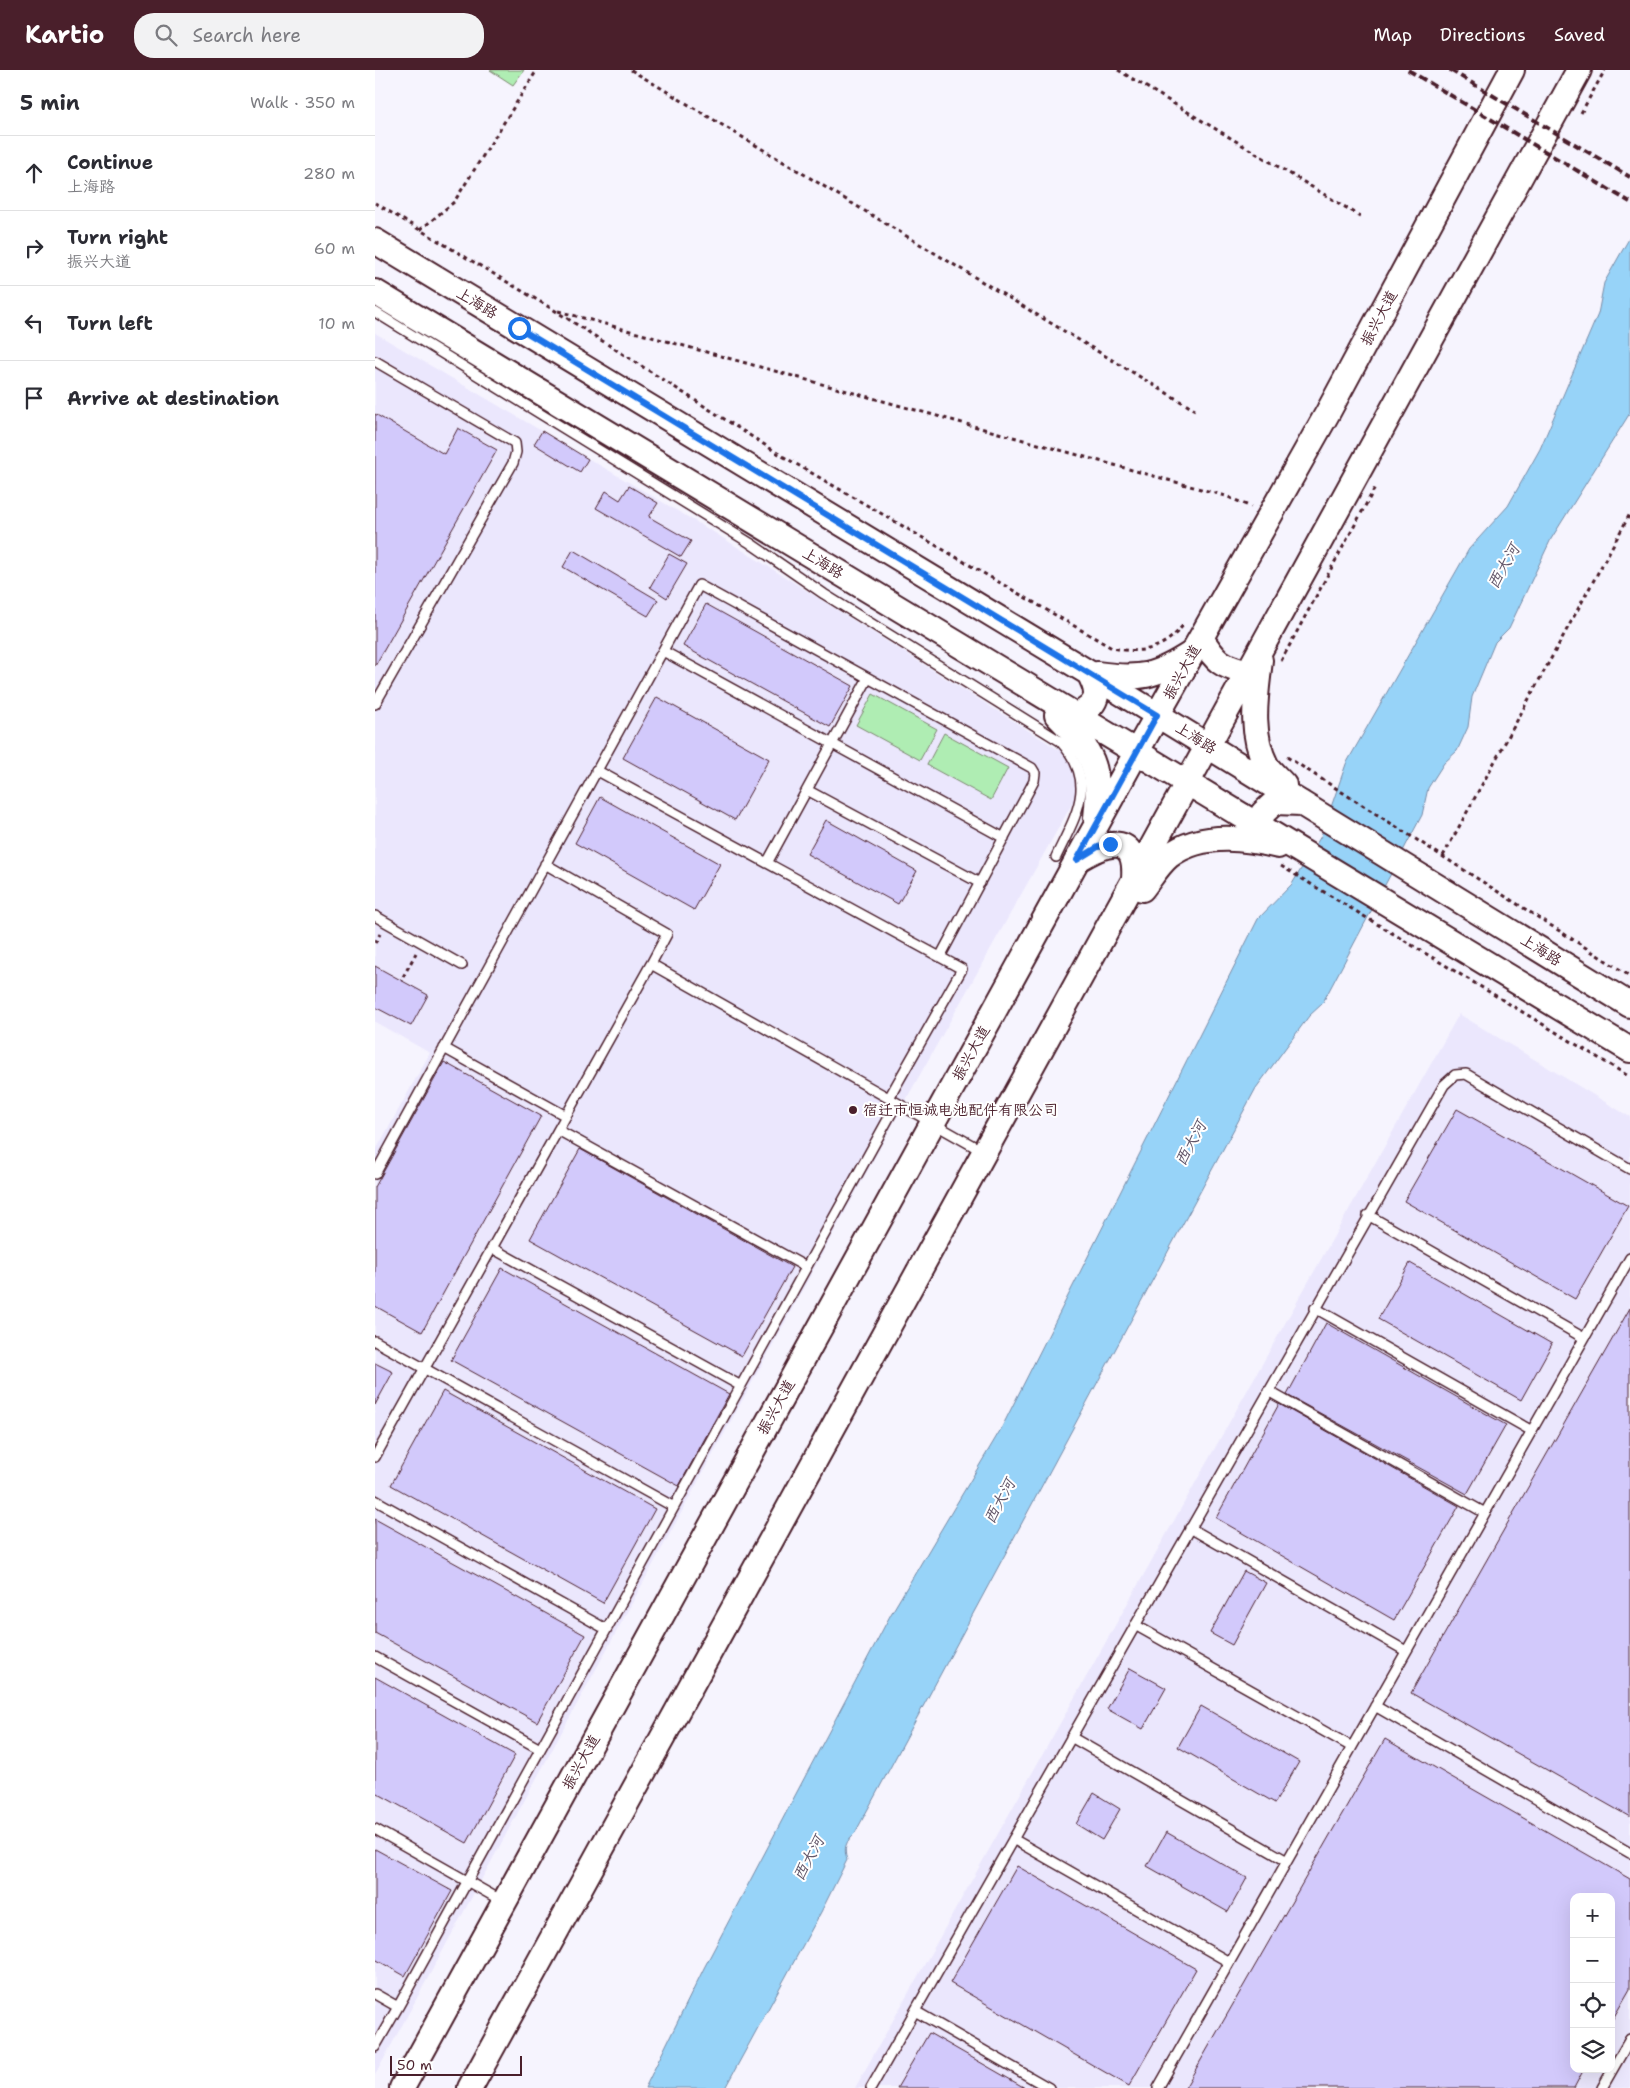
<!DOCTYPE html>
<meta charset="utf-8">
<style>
:root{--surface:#fff;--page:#f2f2f3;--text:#2b2b33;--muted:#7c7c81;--line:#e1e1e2;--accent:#4a1f2b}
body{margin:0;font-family:"Shantell Sans","LXGW WenKai TC",sans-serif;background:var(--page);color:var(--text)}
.controls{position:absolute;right:15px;bottom:15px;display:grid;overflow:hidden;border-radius:10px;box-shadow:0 5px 20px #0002}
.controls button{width:45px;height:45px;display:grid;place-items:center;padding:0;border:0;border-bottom:1px solid var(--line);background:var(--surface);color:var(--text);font:25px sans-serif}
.scale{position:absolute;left:15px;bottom:12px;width:132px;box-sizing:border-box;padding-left:5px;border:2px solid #4a1f2b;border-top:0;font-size:14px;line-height:18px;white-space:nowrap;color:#4a1f2b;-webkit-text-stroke:4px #fff;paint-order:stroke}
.stop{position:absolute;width:15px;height:15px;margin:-11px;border:4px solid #1a73e8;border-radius:50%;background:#fff}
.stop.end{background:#1a73e8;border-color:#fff;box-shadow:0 1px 5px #0008}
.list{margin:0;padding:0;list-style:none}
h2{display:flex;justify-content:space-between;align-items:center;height:65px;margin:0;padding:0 20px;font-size:21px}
h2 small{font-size:16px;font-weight:400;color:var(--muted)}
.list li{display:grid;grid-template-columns:32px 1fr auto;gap:15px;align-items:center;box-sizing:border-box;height:75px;padding:0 20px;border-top:1px solid var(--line)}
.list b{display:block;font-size:19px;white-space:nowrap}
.list p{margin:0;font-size:16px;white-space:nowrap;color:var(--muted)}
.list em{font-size:16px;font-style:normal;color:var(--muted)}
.icon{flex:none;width:28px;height:28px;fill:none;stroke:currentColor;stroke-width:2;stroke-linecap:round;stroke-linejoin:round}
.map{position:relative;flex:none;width:1255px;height:2018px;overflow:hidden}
header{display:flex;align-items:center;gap:30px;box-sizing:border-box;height:70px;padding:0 25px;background:var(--accent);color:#fff}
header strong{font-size:24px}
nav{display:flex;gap:28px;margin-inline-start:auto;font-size:18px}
.search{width:350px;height:45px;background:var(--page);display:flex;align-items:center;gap:12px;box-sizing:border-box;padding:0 18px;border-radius:20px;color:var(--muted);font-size:19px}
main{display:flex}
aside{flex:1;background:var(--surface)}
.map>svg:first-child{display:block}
.built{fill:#ebe7fd;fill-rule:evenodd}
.green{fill:#afedb3;stroke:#7c866f}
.water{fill:#97d3f8;stroke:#788ba6}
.building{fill:#d2c9fb;stroke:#4a1f2b}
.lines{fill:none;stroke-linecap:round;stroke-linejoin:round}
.service-casing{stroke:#4a1f2b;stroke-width:12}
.secondary-casing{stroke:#4a1f2b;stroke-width:28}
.path{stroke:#4a1f2b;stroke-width:3;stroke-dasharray:4 4;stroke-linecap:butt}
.service{stroke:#fff;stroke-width:9}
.secondary{stroke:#fff;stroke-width:24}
.rail{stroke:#4a1f2b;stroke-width:4;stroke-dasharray:8 4;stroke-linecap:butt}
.route{stroke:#1a73e8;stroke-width:6}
.poi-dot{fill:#4a1f2b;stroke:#fff;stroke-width:2}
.labels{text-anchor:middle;stroke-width:4;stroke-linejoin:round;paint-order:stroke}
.street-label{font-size:15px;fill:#4a1f2b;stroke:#fff}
.poi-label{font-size:15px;fill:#4a1f2b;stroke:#fff;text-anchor:start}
.water-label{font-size:16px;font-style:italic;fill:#615568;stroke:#fff}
</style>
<header>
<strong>Kartio</strong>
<div class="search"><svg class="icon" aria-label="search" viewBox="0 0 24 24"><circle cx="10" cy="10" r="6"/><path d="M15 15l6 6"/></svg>Search here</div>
<nav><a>Map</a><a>Directions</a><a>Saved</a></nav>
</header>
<main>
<aside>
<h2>5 min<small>Walk · 350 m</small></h2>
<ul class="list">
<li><svg class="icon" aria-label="ahead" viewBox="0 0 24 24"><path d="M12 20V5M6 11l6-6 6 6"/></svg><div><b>Continue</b><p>上海路</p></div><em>280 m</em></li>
<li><svg class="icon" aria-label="right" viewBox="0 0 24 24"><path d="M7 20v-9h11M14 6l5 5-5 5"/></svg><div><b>Turn right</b><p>振兴大道</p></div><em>60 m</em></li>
<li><svg class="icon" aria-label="left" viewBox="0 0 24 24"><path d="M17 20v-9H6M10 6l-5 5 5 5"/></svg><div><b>Turn left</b></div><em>10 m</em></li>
<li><svg class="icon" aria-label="arrive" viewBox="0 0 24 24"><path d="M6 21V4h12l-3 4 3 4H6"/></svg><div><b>Arrive at destination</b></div></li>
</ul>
</aside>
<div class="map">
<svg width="1255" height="2018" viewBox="0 0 1255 2018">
<rect width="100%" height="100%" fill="#f6f4fe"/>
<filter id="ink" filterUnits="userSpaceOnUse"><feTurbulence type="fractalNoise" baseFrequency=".02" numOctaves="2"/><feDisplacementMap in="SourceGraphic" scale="10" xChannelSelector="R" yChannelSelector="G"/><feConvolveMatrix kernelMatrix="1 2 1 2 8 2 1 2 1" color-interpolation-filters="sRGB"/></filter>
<g filter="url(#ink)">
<path class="built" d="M0 263 340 463 716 700 538 1017 0 2005V1082L55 983 0 952Z
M1084 944 1255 1047V2018H480ZM1199 1827H1236V1999H1199Z"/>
<path class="green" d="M115 0H149L138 15Z
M498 624 562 659 545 690 481 655Z
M569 663 633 698 616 730 552 695Z"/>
<path class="water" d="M1255 167V343L1176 469 1134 558 1120 572 1097 627 1093 657 1082 681 1069 693 1053 718 1047 745 947 934 934 946 881 1018 480 1763C471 1771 468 1778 472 1790L446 1842 350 2018H270L329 1898 516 1544 626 1359 883 849 917 814 946 766 971 694 1094 479 1133 436 1165 379 1223 244 1229 213Z"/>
<path class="building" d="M0 344 69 384 83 358 122 380 0 596Z
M167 361 213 389 205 402 159 374Z
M254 416 283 433 274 447 316 471 306 487 221 438 231 421 245 430Z
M198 480 283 530 273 546 188 497Z
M294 484 312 494 292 528 275 517Z
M331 534 478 616 455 657 308 576Z
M282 627 394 689 360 750 248 688Z
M225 727 345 794 319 840 200 773Z
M451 750 542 801 523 834 432 784Z
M0 896 53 925 36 956 0 937Z
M69 992 166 1046 47 1262 0 1236V1117Z
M1082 1039 1253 1136 1200 1229 1029 1131Z
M205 1079 417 1197 367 1286 155 1169Z
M1035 1193 1177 1274 1146 1330 1003 1249Z
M127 1198 354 1324 304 1416 76 1290Z
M1255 1238V1747L1036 1623Z
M951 1253 1131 1355 1092 1424 912 1325Z
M0 1293 18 1302 0 1335Z
M68 1321 280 1439 228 1533 16 1415Z
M904 1334 1084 1436 1019 1550 841 1448Z
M0 1449 210 1565 162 1652 0 1563Z
M869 1501 891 1513 857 1575 835 1563Z
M755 1598 791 1618 768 1659 732 1639Z
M0 1607 140 1685 92 1773 0 1722Z
M826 1636 924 1692 900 1733 803 1677Z
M1010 1669 1255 1809V1919L1236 1952V1827H1199V1999H1209L1199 2018H810Z
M719 1723 745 1739 727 1770 701 1754Z
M791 1762 872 1808 853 1842 772 1796Z
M0 1779 77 1821 30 1906 0 1889Z
M642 1796 821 1899 754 2016 575 1913Z
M554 1963 650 2018H522Z"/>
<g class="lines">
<defs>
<path id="service" d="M0 242 375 473 449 524 685 671C723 712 702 743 681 787
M0 291 140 373 141 382 138 393 0 634
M288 581 629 768
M221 700 587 899 514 1028
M432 720 605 813
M392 793 493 608
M170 794 292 864 276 894
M0 846 87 895
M69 978 191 1046
M183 1060 431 1197
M0 1104 324 515 657 698 660 703 659 711 565 887
M993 1145 1209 1268
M117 1178 366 1316
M940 1238 1157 1361
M0 1271 299 1437
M893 1321 1110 1443
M0 1387 276 894 609 1082
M0 1430 231 1559
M815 1458 1031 1581
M760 1555 977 1677
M0 1587 165 1679
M1000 1636 1255 1783
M696 1667 912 1791
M0 1759 129 1832
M638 1769 854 1892
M0 1924 23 1937 522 1033
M540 1941 674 2018
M0 1977 23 1937
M496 2018 1069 1015 1080 1005 1091 1004 1255 1099
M783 2018 1255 1188
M1227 2018 1255 1969"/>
<path id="secondary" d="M0 171 714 603 1255 935
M0 222 1255 980
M826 568C841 592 846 596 873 603
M885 590C881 626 874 661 891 695 895 702 904 709 909 715
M722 604C765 610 780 607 817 583
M682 645C717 680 727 698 721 748
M701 646C723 634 726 626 714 603
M884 757 888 743 900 732 926 733
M702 790C731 772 762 761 759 809
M767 819C775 809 784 794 794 786 825 762 868 767 903 776
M27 2018 761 683 952 344 1137 0
M95 2018 1204 0"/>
</defs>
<use href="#service" class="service-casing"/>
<use href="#secondary" class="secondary-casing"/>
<path class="path" d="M256 0 820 340
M743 0 985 146
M1206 43 1230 0
M0 133 179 240 404 384 737 578C767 584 789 580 809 554
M45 160 79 132 162 0
M183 241 851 426 876 437
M906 591 1001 416
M912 687 1255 906
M1068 786 1255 444
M906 796 1255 1007
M0 873 5 864
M28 907 41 883"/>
<use href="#service" class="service"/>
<use href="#secondary" class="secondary"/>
<path class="rail" d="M1033 0 1255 132
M1075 0 1255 107"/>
</g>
</g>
<g class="lines" filter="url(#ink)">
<path class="route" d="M144 258 782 645 702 790 723 777 735 774"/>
</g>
<circle class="poi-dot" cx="478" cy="1040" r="5"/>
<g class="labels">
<g class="street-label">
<text transform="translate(102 233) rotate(31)" y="5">上海路</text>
<text transform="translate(1004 248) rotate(-62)" y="5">振兴大道</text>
<text transform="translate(448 493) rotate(31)" y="5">上海路</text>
<text transform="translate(807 602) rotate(-61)" y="5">振兴大道</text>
<text transform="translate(821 668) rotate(32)" y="5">上海路</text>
<text transform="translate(1166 880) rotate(32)" y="5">上海路</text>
<text transform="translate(596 983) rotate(-61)" y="5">振兴大道</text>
<text transform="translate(401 1337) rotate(-61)" y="5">振兴大道</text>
<text transform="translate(206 1692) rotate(-61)" y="5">振兴大道</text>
</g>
<g class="poi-label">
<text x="488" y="1045">宿迁市恒诚电池配件有限公司</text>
</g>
<g class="water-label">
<text transform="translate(1128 496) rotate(-61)" y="6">西大河</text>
<text transform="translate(815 1073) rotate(-62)" y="6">西大河</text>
<text transform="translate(624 1431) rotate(-62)" y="6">西大河</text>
<text transform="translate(433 1788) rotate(-62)" y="6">西大河</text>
</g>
</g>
</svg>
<div class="controls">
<button>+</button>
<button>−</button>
<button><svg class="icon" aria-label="locate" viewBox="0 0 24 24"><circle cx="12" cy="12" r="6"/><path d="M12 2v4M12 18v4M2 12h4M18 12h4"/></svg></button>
<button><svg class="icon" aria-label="layers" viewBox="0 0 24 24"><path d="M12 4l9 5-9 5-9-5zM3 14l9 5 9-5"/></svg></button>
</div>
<div class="scale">50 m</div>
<div class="stop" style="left:144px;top:258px"></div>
<div class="stop end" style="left:735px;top:774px"></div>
</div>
</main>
